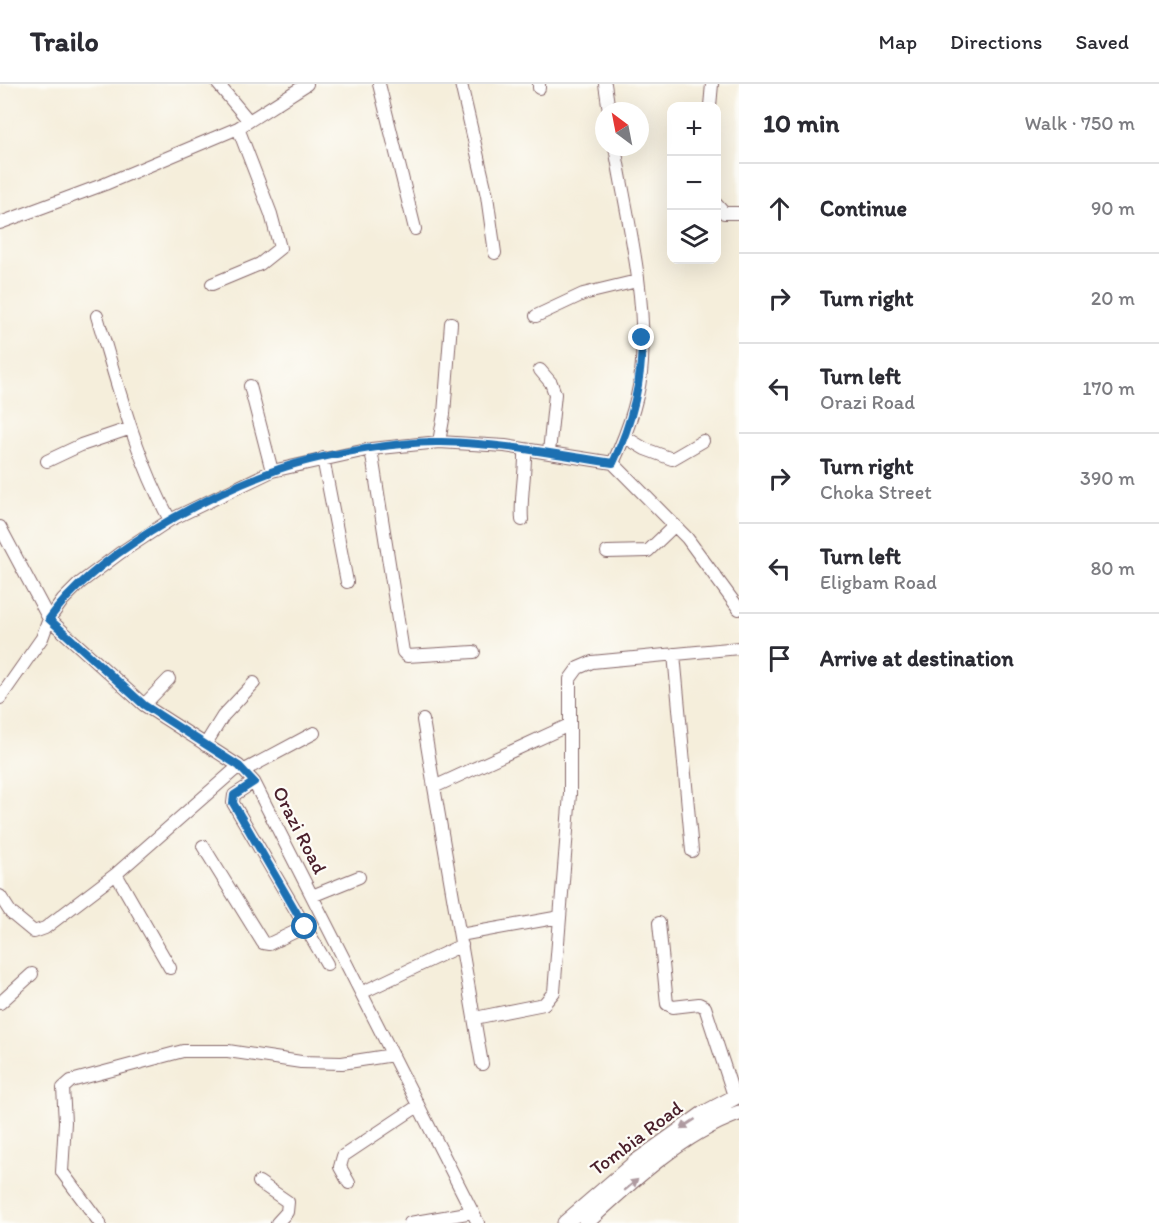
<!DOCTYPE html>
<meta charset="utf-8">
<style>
:root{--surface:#fff;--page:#f7f7f7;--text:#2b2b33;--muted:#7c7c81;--line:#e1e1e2}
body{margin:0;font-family:Itim,sans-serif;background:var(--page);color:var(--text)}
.controls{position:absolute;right:18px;top:18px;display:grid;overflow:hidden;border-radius:12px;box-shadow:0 6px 24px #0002}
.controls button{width:54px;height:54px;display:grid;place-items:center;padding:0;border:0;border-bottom:2px solid var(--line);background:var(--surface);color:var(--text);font:30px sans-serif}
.compass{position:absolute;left:595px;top:18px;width:54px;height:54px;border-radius:50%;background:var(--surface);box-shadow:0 6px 24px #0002;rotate:328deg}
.stop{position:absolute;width:18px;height:18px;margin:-14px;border:4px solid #1f6fb2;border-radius:50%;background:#fff}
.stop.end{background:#1f6fb2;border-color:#fff;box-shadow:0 2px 6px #0008}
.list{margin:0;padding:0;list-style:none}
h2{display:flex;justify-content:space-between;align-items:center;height:78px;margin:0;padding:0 24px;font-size:26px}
h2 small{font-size:20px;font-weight:400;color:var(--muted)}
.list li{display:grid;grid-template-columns:39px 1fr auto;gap:18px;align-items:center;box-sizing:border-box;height:90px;padding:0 24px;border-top:2px solid var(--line)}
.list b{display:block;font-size:22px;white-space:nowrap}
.list p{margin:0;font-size:20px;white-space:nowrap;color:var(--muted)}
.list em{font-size:20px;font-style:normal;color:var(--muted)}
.icon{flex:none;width:33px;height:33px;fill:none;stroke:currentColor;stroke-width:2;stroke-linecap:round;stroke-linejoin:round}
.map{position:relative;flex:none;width:739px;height:1139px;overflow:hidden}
header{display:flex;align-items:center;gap:36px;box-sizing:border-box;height:84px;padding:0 30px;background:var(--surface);border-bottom:2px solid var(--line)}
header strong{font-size:28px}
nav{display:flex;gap:33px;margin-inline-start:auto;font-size:21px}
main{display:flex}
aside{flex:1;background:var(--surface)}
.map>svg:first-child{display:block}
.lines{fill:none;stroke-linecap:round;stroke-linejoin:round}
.minor-casing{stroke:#866769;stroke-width:14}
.major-casing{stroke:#866769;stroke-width:17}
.minor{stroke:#fff;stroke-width:12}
.major{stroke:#fff;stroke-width:15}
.oneway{fill:#ae9aa0}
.route{stroke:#1f6fb2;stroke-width:8}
.labels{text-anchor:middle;stroke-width:4.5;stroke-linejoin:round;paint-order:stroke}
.street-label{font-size:20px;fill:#4a1f2b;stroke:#fdfcf7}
</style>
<header>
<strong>Trailo</strong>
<nav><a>Map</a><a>Directions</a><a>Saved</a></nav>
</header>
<main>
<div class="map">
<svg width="739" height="1139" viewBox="0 0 739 1139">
<rect width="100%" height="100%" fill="#fdfcf7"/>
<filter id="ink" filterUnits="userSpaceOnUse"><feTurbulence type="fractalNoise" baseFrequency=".0167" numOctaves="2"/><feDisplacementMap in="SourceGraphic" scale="12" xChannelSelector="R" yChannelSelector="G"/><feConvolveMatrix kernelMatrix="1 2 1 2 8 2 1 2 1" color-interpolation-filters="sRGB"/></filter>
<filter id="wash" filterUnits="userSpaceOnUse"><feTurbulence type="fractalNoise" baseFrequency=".008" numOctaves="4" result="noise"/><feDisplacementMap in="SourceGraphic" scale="24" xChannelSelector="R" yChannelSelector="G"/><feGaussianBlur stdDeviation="1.35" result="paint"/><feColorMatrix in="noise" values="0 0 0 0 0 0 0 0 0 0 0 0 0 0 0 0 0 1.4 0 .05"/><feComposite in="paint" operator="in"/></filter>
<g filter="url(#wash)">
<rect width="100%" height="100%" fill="#f5eedb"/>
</g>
<g filter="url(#ink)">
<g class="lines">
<defs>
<path id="minor" d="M218 0 249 37
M379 0 415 145
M461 0 487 112 495 169
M539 0V4
M605 0 609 27
M710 22 712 0
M716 120 724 129H739
M0 139 105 100 238 44 307 0
M212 200 260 180 280 164 271 130 238 44
M97 232C118 301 135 372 170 436
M536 232 583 210 637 197
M540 286 551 299 555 310 549 368
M250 302 272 387
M625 353 645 365 672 375 703 357
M439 358 444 330 451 239
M371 365 403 568 407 572 474 568
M323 374 347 498
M47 377 81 361 131 344
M613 379C628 347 640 314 642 278 646 207 627 133 615 63
M522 436C520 412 526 389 525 365
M0 443 49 535 144 621 239 682 254 698 478 1139
M607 468 648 467 675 441
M674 570 692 767
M0 614 42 554 49 535 63 516 80 499 120 469 170 436 272 387 371 365 439 358 505 362 613 379 687 454 739 525
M144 621 169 595
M423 636 434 703
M205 661 223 632 254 599
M243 687 314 649
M254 698 234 711 233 719 327 880
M203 762 263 859 269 860 305 843
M116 790 170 884
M0 812 11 829 34 848 45 844 116 790 239 682
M312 812 359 793
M659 839 667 920 673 923 699 920 705 923 734 1012
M460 851 560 833
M361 909 462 861
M0 919 32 890
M475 934 544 920 554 908 570 710V595L578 584 592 578 739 564
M482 980 434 703 569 641
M259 1098 288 1118 287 1128 277 1139
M349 1099 340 1083 343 1072 418 1022
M100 1139 62 1088 65 1038 63 1004 71 997 183 967H228L301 978 342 979 393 971
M410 1139 473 1128"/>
<path id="major" d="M565 1139 637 1077 703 1030 739 1011
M586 1139C630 1098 682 1049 739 1029"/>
</defs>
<use href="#minor" class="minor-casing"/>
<use href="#major" class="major-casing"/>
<use href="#minor" class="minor"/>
<use href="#major" class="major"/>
</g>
<defs><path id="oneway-solid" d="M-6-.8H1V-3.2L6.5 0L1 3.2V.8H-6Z" transform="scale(1.5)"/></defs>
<g class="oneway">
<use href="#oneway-solid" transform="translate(688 1040) rotate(147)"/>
<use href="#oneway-solid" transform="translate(631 1101) rotate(-40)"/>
</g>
</g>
<g class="lines" filter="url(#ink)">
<path class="route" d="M305 843 233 719 234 711 254 698 239 682 144 621 49 535C95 471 198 416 271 388 311 372 398 357 441 358 499 359 556 370 613 379 632 339 642 299 642 254"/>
</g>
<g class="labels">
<g class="street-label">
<text transform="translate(300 746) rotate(63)" y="7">Orazi Road</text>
<text transform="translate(636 1054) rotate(-37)" y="7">Tombia Road</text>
</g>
</g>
</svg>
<div class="controls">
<button>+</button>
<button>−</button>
<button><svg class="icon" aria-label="layers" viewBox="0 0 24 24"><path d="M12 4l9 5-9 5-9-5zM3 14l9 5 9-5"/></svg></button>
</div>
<svg class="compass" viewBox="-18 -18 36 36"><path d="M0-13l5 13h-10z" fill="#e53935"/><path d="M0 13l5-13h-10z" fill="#7c7c81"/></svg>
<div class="stop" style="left:305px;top:843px"></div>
<div class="stop end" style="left:642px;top:254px"></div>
</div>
<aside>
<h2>10 min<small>Walk · 750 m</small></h2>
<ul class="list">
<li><svg class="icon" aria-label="ahead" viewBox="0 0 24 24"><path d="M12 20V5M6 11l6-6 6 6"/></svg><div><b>Continue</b></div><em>90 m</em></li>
<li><svg class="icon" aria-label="right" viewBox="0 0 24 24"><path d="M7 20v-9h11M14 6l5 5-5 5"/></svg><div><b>Turn right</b></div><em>20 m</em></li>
<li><svg class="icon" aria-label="left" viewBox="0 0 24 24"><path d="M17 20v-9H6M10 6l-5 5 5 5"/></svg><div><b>Turn left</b><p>Orazi Road</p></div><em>170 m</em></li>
<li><svg class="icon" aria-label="right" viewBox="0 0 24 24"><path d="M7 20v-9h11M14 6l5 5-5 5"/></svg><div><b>Turn right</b><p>Choka Street</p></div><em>390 m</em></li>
<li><svg class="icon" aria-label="left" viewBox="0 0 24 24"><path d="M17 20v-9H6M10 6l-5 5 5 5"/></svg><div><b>Turn left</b><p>Eligbam Road</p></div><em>80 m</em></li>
<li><svg class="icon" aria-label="arrive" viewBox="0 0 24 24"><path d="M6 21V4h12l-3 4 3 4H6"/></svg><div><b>Arrive at destination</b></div></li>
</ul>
</aside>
</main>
